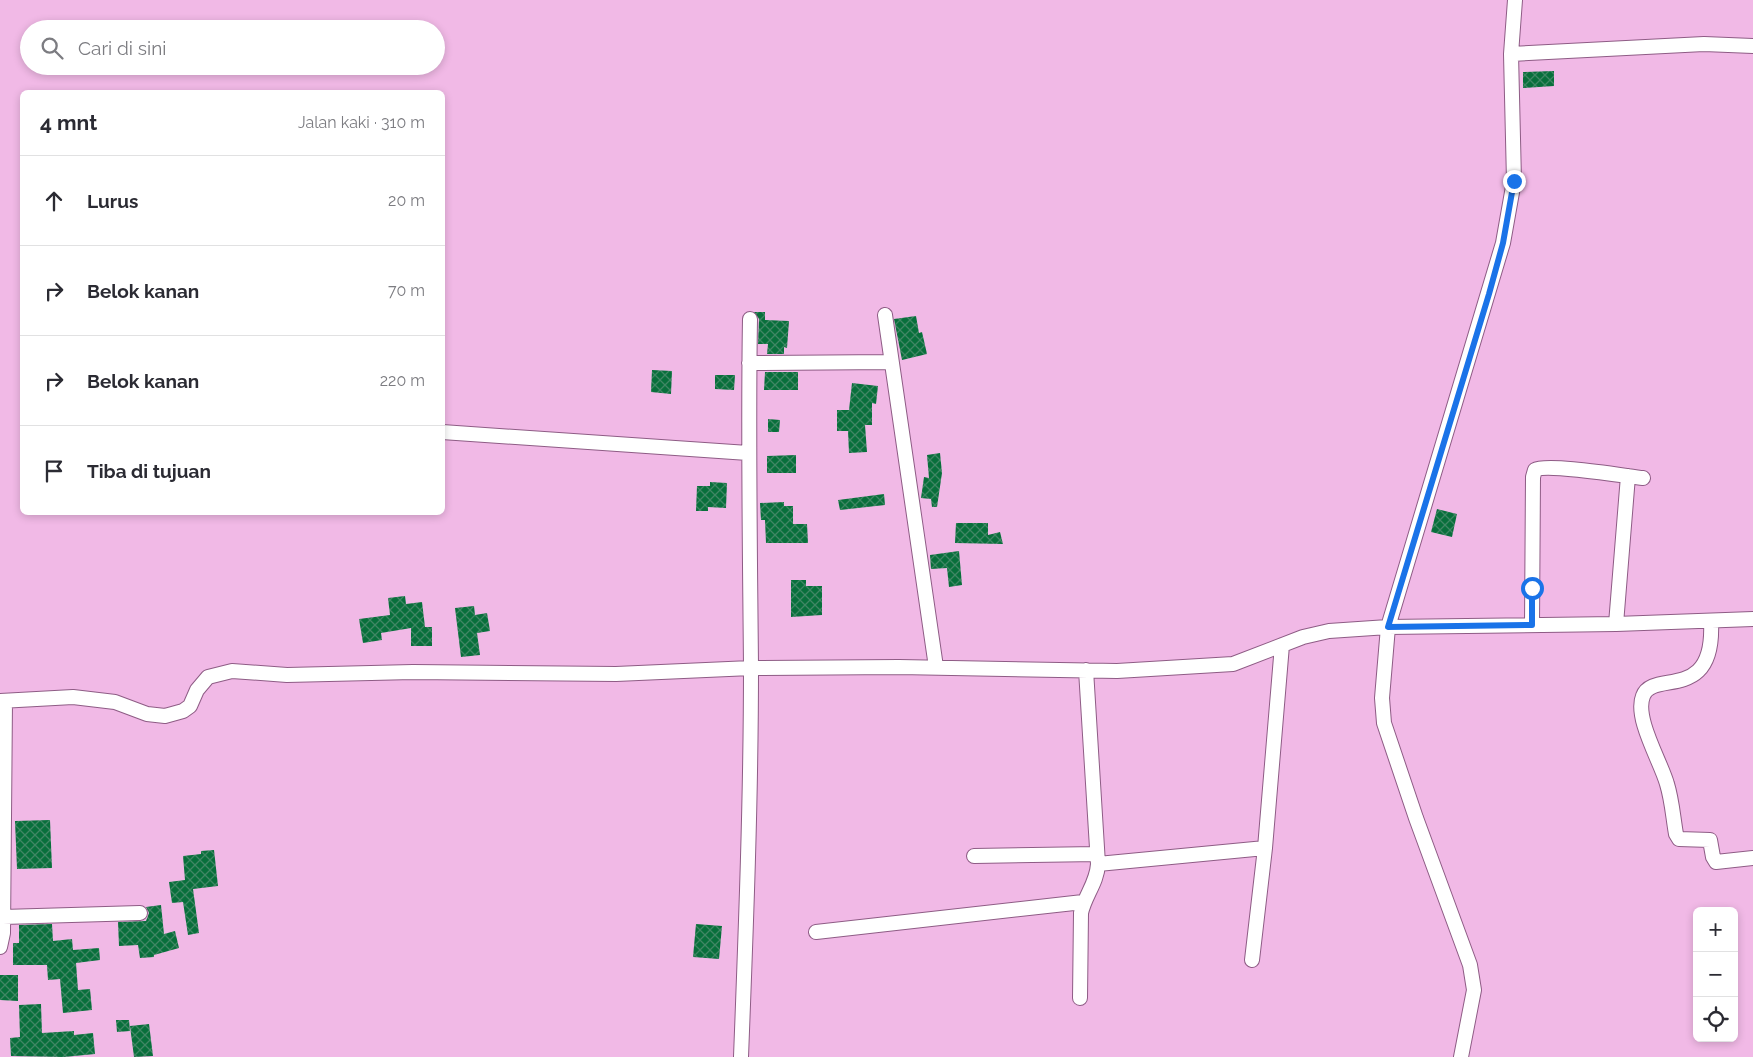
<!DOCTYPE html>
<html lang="id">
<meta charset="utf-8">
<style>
:root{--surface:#fff;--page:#f2f2f3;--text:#2b2b33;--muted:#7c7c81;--line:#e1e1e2}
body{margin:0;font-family:Raleway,sans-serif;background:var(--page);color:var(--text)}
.controls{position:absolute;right:15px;bottom:15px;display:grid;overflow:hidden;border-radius:8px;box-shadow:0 2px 8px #0003}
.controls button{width:45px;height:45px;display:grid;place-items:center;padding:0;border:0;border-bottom:1px solid var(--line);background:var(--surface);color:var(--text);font:25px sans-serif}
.stop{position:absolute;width:15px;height:15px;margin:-11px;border:4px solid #1a73e8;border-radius:50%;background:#fff}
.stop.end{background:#1a73e8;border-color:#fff;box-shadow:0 1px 5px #0008}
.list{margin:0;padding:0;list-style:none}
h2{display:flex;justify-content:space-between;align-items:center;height:65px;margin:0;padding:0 20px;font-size:21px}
h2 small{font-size:16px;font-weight:400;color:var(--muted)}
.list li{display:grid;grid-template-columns:32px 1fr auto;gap:15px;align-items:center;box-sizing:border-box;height:90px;padding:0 20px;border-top:1px solid var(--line)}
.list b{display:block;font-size:19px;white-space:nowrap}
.list em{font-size:16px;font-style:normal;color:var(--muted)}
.icon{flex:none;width:28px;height:28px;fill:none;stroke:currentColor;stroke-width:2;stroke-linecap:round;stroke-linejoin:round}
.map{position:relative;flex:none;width:1753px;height:1057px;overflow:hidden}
.search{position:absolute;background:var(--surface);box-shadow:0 2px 8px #0003;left:20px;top:20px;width:425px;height:55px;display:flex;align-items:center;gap:12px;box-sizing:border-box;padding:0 18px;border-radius:28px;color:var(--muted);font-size:19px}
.panel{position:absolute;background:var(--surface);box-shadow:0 2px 8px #0003;left:20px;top:90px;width:425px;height:425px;border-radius:8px}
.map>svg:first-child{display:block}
.building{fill:url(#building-cross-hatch)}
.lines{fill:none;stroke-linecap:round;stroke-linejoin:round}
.minor-casing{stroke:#8e5c85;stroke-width:16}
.minor{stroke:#fff;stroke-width:14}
.route{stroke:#1a73e8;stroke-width:6}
</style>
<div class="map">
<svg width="1753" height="1057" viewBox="0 0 1753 1057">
<defs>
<pattern id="building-cross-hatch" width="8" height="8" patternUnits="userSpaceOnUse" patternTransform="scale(1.25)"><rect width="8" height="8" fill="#086f3b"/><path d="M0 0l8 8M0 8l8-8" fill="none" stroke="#408664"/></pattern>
</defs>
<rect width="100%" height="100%" fill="#f1b9e6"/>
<path class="building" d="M1554 71V86L1523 88V72Z
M754 312H765V320L789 321 787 348 784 347V354H767L768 344H758L759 319Z
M916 316 919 333 922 332 927 354 902 360 894 319Z
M652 370 672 371 671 394 651 392Z
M765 372H798V390H764Z
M715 375H735L734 390 715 389Z
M852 383 878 386 876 404 872 403V425H865L867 452 849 453 848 431H837V410H849Z
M768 419 780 420 779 432H768Z
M940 453 942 473 937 507H932L931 499 921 498 924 477 929 478 927 455Z
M796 455V473H767V456Z
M710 482 727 483 726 508 708 507V511H696L697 486H710Z
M884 494 885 505 840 510 838 500Z
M784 502V506H793V524H807L808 543H766L765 520H761L760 503Z
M1437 509 1457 514 1452 537 1431 532Z
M956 523H988V535L1000 532 1003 544 955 543Z
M959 551 962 585 949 587 947 568 931 569 930 555Z
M791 580H806V586H822V615L791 617Z
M405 596 406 604 422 602 425 627H432V646H411V628L381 633 382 640 363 643 359 619 390 615 388 598Z
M474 606 475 615 487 613 490 631 477 633 480 655 461 657 455 608Z
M50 820 52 868 17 869 15 821Z
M214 850 218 886 193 889 199 933 188 935 183 902 172 903 169 882 185 880 183 856 201 854V851Z
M161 905 164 934 175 931 179 948 154 955V957L140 958 138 945 119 946 118 922 146 921 149 913 146 907Z
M52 924 53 941 72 939 73 950 99 948 100 960 76 963 78 990 90 989 92 1010 63 1013 60 979 48 980 47 965H13V943H19V925Z
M696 924 722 926 719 959 693 957Z
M0 975H18V1001L0 1000Z
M41 1004 42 1033 74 1031V1035L93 1033 95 1054 64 1057 11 1056 10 1038 20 1037 19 1005Z
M116 1020H129L130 1031 117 1032Z
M149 1024 153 1056 134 1057 130 1026Z"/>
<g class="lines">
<defs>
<path id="minor" d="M1511 54 1704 44 1753 46
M885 315 936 667
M749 363 891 362
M442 432 748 453
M1711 622C1715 704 1653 669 1643 696 1634 718 1661 762 1667 784 1672 800 1673 817 1676 834L1679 839 1710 840 1713 857 1716 862 1753 858
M1616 624 1628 476
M1532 625 1533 477 1535 470C1546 463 1625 476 1643 478
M0 701 73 697 115 702 147 714 165 716 183 711 190 706 197 690 208 677 232 671 287 675 413 672 616 674 751 668 899 667 1117 671 1233 664 1303 637 1329 631 1388 627 1503 243 1514 181 1511 54 1515 0
M974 856 1097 854
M1098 864 1265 848
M3 917 140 913
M816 932 1083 902
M0 947 3 933 5 701
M1252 960 1265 848 1282 645
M1080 998 1081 913C1085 895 1097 883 1098 864L1086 670
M741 1057C746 927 751 797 751 667 750 551 748 435 750 319
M1461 1057 1474 990 1470 965 1416 818 1384 723 1382 698 1388 627 1616 624 1753 619"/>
</defs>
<use href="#minor" class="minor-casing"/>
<use href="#minor" class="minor"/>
</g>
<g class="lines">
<path class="route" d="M1514 181 1503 243 1489 294 1388 627 1532 625V588"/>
</g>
</svg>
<div class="controls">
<button>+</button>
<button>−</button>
<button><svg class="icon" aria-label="locate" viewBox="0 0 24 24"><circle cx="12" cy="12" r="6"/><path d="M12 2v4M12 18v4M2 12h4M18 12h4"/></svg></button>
</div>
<div class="stop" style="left:1532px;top:588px"></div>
<div class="stop end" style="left:1514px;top:181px"></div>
<div class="search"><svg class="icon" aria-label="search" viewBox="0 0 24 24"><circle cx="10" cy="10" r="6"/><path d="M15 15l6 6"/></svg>Cari di sini</div>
<section class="panel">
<h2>4 mnt<small>Jalan kaki · 310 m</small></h2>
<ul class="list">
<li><svg class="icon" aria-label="ahead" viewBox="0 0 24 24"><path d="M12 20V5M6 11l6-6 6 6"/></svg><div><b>Lurus</b></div><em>20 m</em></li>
<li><svg class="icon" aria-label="right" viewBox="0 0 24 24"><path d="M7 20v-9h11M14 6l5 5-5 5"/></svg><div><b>Belok kanan</b></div><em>70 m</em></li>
<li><svg class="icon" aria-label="right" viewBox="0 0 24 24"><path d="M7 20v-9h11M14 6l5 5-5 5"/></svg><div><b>Belok kanan</b></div><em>220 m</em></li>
<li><svg class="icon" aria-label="arrive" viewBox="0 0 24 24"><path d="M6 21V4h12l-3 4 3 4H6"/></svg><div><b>Tiba di tujuan</b></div></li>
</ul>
</section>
</div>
